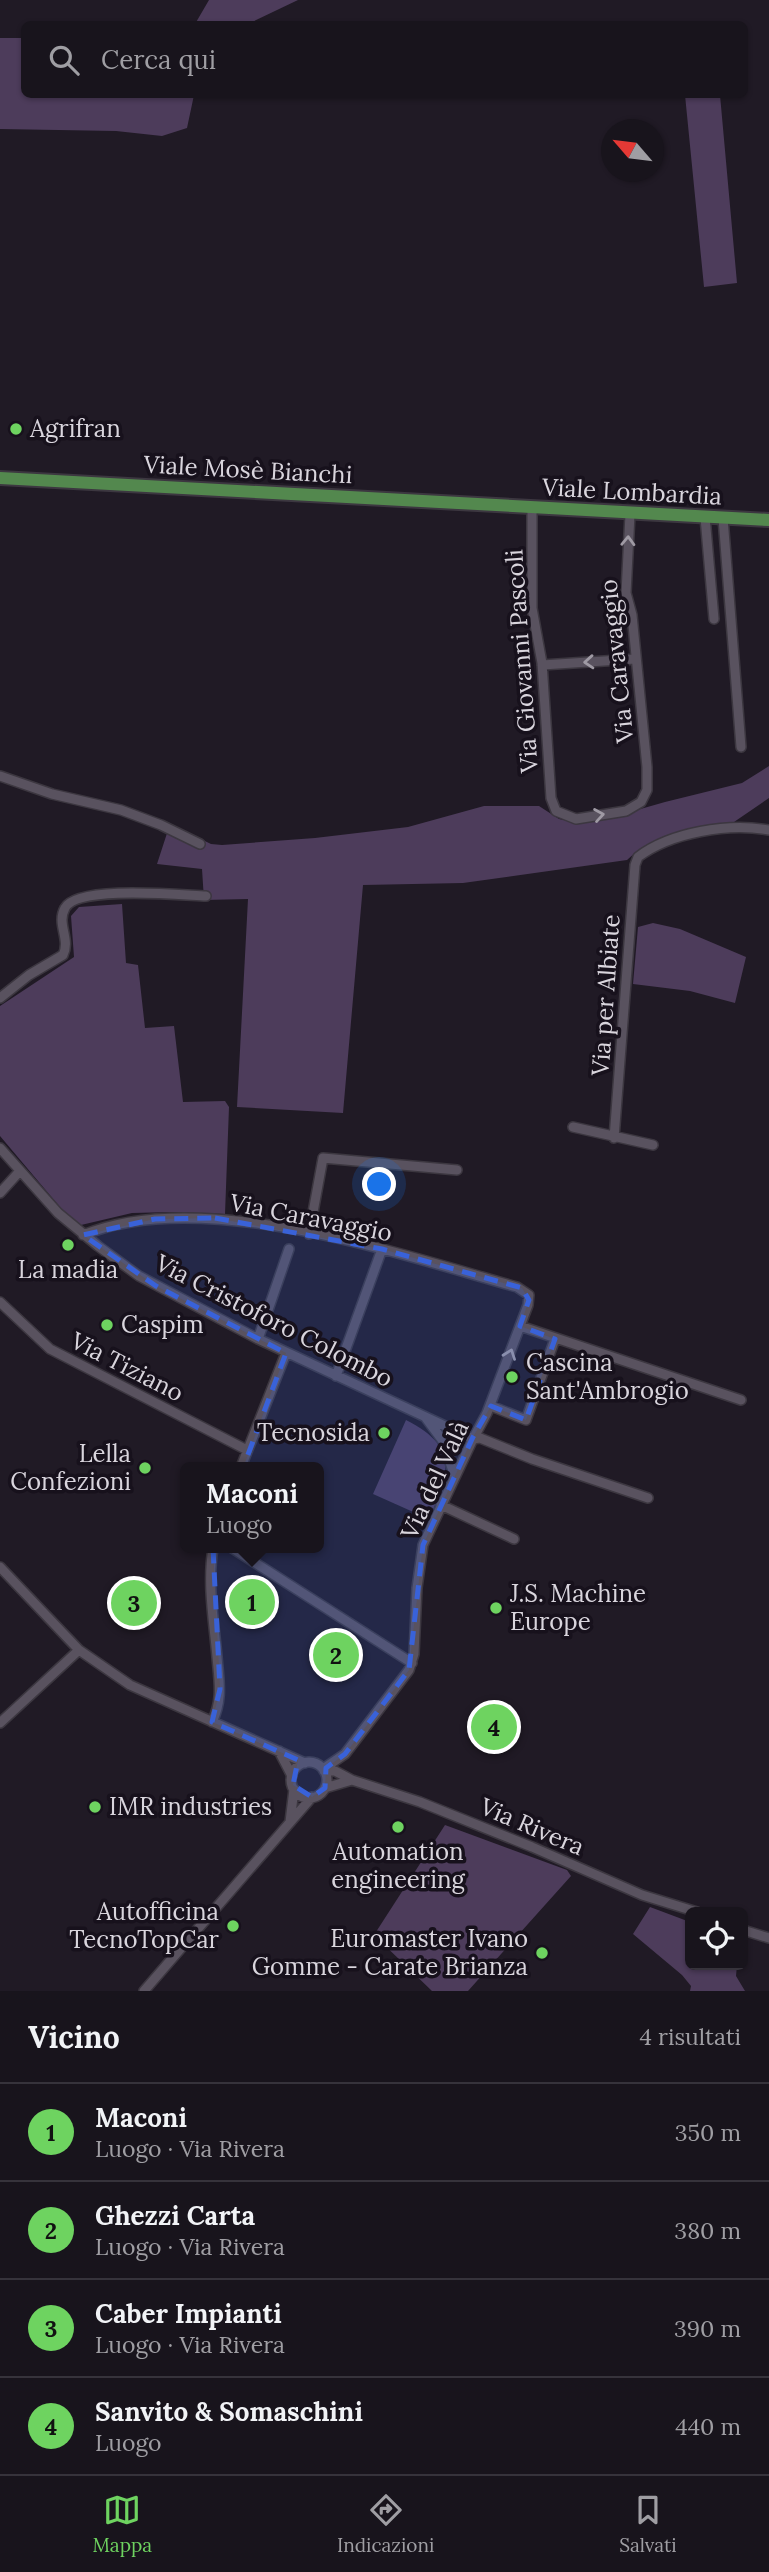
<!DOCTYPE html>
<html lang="it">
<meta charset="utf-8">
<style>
:root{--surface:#18141c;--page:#252129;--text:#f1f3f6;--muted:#9f9ea3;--line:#36333b;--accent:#6ed360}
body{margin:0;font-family:Lora,serif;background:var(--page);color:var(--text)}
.controls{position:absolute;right:21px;bottom:21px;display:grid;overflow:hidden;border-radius:10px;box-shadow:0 2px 5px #0004}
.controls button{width:63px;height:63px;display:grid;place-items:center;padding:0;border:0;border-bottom:2px solid var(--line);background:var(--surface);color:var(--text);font:35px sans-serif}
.compass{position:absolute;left:601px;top:119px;width:63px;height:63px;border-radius:50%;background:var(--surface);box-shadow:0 2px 5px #0004;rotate:298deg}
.you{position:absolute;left:380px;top:1185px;width:24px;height:24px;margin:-18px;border:5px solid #fff;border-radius:50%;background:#1a73e8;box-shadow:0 0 0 10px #1a73e833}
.badge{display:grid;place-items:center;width:46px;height:46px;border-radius:50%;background:var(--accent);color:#111;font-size:23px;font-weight:700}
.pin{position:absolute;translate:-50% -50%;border:4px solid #fff;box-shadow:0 2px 7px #0006}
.popup{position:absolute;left:180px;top:1462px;width:144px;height:91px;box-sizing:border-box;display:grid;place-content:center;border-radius:10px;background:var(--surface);filter:drop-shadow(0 2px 5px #0005);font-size:23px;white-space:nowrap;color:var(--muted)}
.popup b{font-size:26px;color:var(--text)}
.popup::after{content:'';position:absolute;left:50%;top:100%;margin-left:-14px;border:14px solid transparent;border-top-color:var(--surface)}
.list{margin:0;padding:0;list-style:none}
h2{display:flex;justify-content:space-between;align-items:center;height:91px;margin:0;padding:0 28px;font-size:30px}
h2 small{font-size:23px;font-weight:400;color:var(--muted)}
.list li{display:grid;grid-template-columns:46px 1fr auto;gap:21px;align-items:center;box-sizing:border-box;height:98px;padding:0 28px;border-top:2px solid var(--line)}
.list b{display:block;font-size:26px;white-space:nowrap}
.list p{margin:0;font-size:23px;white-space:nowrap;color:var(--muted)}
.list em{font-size:23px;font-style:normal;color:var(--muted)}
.icon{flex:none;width:38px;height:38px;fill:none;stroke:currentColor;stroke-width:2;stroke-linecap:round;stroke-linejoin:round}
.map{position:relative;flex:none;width:769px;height:1991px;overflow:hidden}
.search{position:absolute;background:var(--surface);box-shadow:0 2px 5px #0004;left:21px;right:21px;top:21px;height:77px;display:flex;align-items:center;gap:18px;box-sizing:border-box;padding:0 24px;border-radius:10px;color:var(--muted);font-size:26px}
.sheet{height:483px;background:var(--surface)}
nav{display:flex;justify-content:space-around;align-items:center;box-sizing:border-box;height:98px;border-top:2px solid var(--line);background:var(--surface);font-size:19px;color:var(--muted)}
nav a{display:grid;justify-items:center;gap:4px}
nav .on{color:var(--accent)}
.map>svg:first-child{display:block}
.green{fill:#4d3c5b}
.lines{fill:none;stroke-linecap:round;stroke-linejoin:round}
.minor-casing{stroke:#3c3740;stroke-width:12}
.major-casing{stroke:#3c3740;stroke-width:16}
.minor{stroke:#59525f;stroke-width:9}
.major{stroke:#53884e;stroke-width:12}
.oneway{stroke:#9f9aa4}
.marked{fill:#3962d9;fill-opacity:0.2;stroke:#3962d9;stroke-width:5;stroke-dasharray:14 9;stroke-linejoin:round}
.poi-dot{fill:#6ed360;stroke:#17111c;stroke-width:2.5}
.labels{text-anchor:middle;stroke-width:7;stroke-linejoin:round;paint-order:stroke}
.poi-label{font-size:24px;fill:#d9d5dd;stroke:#17111c;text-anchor:start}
.street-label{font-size:24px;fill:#d9d5dd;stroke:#17111c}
</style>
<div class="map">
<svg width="769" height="1991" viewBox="0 0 769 1991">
<rect width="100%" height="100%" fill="#201a25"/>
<path class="green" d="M209 0H298L248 24H195Z
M0 38H24V94L194 95 187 128 162 136 116 131 0 129Z
M685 95H720L737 283 704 287Z
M769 766V798L734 822 689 830 659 841 637 851 627 860 463 883 363 885 343 1113 237 1107 248 899 204 900 202 869 157 864 170 824 211 844 222 845 315 838 408 827 484 806H539L559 819 574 822 609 818 665 802 742 783Z
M122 904 126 963 138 965 145 1028 174 1026 183 1102 225 1101 229 1107 225 1214 173 1212 132 1213 81 1225 65 1213 0 1136V1006L74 957 71 916 79 907Z
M653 923 680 929 746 957 735 1003 690 991 633 984 638 927Z
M406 1420C459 1447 450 1472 429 1519L373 1494Z
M445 1825 567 1870 571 1876 468 1991H432L374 1935Z
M650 1907 690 1922V1965H737L736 1976 745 1991H690L691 1986 682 1975 633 1934Z"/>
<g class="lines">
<defs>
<path id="minor" d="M532 508V608L542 663 551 798 556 811 576 819 626 811 641 802 647 790V767L632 615 626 593 630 514
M705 517 714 619
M723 518 741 747
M542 665 635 659
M0 776 52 794 121 810 161 825 200 844
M0 998 29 975 63 955C71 939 56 924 65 908 77 885 180 895 206 896
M573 1127 653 1145
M614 1138 635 865 638 857C671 832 728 823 769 830
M0 1148 58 1213 98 1246 139 1276 258 1339 473 1439
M0 1193 19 1172
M309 1234 323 1158 457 1170
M83 1235C201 1186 399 1254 517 1287L529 1295 528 1305 487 1413 473 1439 423 1545 417 1588 414 1654 409 1670 345 1754 323 1769
M0 1302 50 1349 247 1450
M520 1326 741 1400
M258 1339 289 1249
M336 1376 382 1249
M491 1406 526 1420 555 1339
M426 1418 443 1441 455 1477
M473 1439 480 1438 532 1459 648 1498
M241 1467 286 1353
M441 1505 514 1539
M232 1548 412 1663
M0 1567 79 1650 130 1685 305 1763
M212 1722C223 1700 219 1681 217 1657 214 1622 207 1584 213 1548
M0 1723 79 1650
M279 1751 292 1776
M291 1780a18 18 0 1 1 36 0a18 18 0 1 1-36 0Z
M324 1771H335L352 1780 420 1802 532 1847 642 1895 697 1912
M325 1788 352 1780
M290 1822 294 1789
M743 1930 769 1938
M144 1991 312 1797"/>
<path id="major" d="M0 478 769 520"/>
</defs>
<use href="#minor" class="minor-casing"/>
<use href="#major" class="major-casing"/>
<use href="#minor" class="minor"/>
<use href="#major" class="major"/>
</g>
<defs><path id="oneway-chevron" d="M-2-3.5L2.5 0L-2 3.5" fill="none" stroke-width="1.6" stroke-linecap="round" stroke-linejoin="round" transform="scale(1.75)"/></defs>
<g class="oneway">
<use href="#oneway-chevron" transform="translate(628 541) rotate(-88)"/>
<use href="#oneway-chevron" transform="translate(589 662) rotate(176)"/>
<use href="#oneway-chevron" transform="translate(599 815) rotate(-9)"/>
<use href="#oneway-chevron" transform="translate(510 1354) rotate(-70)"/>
</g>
<path class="marked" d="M215 1218 382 1249 522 1288 529 1300 520 1326 555 1339 526 1420 491 1406 473 1437 423 1545 409 1670 345 1754 326 1768 325 1788 312 1797 293 1785 298 1760 212 1722 220 1689 213 1548 286 1353 156 1286 83 1235 155 1219Z"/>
<g class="poi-dot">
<circle cx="16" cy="429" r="7"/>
<circle cx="68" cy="1245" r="7"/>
<circle cx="107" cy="1325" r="7"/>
<circle cx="512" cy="1377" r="7"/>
<circle cx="384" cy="1433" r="7"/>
<circle cx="145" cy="1468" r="7"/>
<circle cx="496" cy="1608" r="7"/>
<circle cx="95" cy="1807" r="7"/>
<circle cx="398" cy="1827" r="7"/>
<circle cx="233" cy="1926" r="7"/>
<circle cx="542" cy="1953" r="7"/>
</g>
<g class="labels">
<g class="poi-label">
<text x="30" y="437">Agrifran</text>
<text x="68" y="1278" text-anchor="middle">La madia</text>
<text x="121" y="1333">Caspim</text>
<text x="526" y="1371">Cascina<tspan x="526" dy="28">Sant'Ambrogio</tspan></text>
<text x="370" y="1441" text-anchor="end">Tecnosida</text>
<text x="131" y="1462" text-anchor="end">Lella<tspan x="131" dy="28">Confezioni</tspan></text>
<text x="510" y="1602">J.S. Machine<tspan x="510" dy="28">Europe</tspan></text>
<text x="109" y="1815">IMR industries</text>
<text x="398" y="1860" text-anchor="middle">Automation<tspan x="398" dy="28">engineering</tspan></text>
<text x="219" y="1920" text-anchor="end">Autofficina<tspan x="219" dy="28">TecnoTopCar</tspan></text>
<text x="528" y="1947" text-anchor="end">Euromaster Ivano<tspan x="528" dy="28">Gomme - Carate Brianza</tspan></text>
</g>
<g class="street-label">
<text transform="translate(248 470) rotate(3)" y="8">Viale Mosè Bianchi</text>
<text transform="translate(632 492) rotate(3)" y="8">Viale Lombardia</text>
<text transform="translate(522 661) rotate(-94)" y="8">Via Giovanni Pascoli</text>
<text transform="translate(617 661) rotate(-96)" y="8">Via Caravaggio</text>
<text transform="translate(606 995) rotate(-86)" y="8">Via per Albiate</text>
<text transform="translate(311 1218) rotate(11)" y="8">Via Caravaggio</text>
<text transform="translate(274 1321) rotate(27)" y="8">Via Cristoforo Colombo</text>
<text transform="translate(127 1367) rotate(27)" y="8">Via Tiziano</text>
<text transform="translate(435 1480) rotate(-65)" y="8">Via del Valà</text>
<text transform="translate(532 1827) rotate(23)" y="8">Via Rivera</text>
</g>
</g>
</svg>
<div class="controls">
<button><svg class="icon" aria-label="locate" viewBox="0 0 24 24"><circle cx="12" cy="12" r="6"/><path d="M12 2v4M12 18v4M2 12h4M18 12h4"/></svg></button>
</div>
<svg class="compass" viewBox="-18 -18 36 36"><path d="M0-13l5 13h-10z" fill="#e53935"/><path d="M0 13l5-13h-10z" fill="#9f9ea3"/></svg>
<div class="you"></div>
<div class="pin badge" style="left:252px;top:1602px">1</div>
<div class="popup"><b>Maconi</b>Luogo</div>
<div class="pin badge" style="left:336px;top:1655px">2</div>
<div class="pin badge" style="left:134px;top:1603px">3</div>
<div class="pin badge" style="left:494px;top:1727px">4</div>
<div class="search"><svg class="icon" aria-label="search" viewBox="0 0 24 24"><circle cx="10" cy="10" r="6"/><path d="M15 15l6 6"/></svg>Cerca qui</div>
</div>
<section class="sheet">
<h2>Vicino<small>4 risultati</small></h2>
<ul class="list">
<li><span class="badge">1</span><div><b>Maconi</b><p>Luogo · Via Rivera</p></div><em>350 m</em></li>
<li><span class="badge">2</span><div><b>Ghezzi Carta</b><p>Luogo · Via Rivera</p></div><em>380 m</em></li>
<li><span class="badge">3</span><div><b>Caber Impianti</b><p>Luogo · Via Rivera</p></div><em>390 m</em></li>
<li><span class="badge">4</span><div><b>Sanvito &amp; Somaschini</b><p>Luogo</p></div><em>440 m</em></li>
</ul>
</section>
<nav>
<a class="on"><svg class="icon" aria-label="map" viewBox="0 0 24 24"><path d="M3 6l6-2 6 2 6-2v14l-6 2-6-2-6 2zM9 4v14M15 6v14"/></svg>Mappa</a>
<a><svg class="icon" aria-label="directions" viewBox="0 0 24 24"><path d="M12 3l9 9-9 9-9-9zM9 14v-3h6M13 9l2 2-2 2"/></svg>Indicazioni</a>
<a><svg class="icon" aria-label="saved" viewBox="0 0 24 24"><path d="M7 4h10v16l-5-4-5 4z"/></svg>Salvati</a>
</nav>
